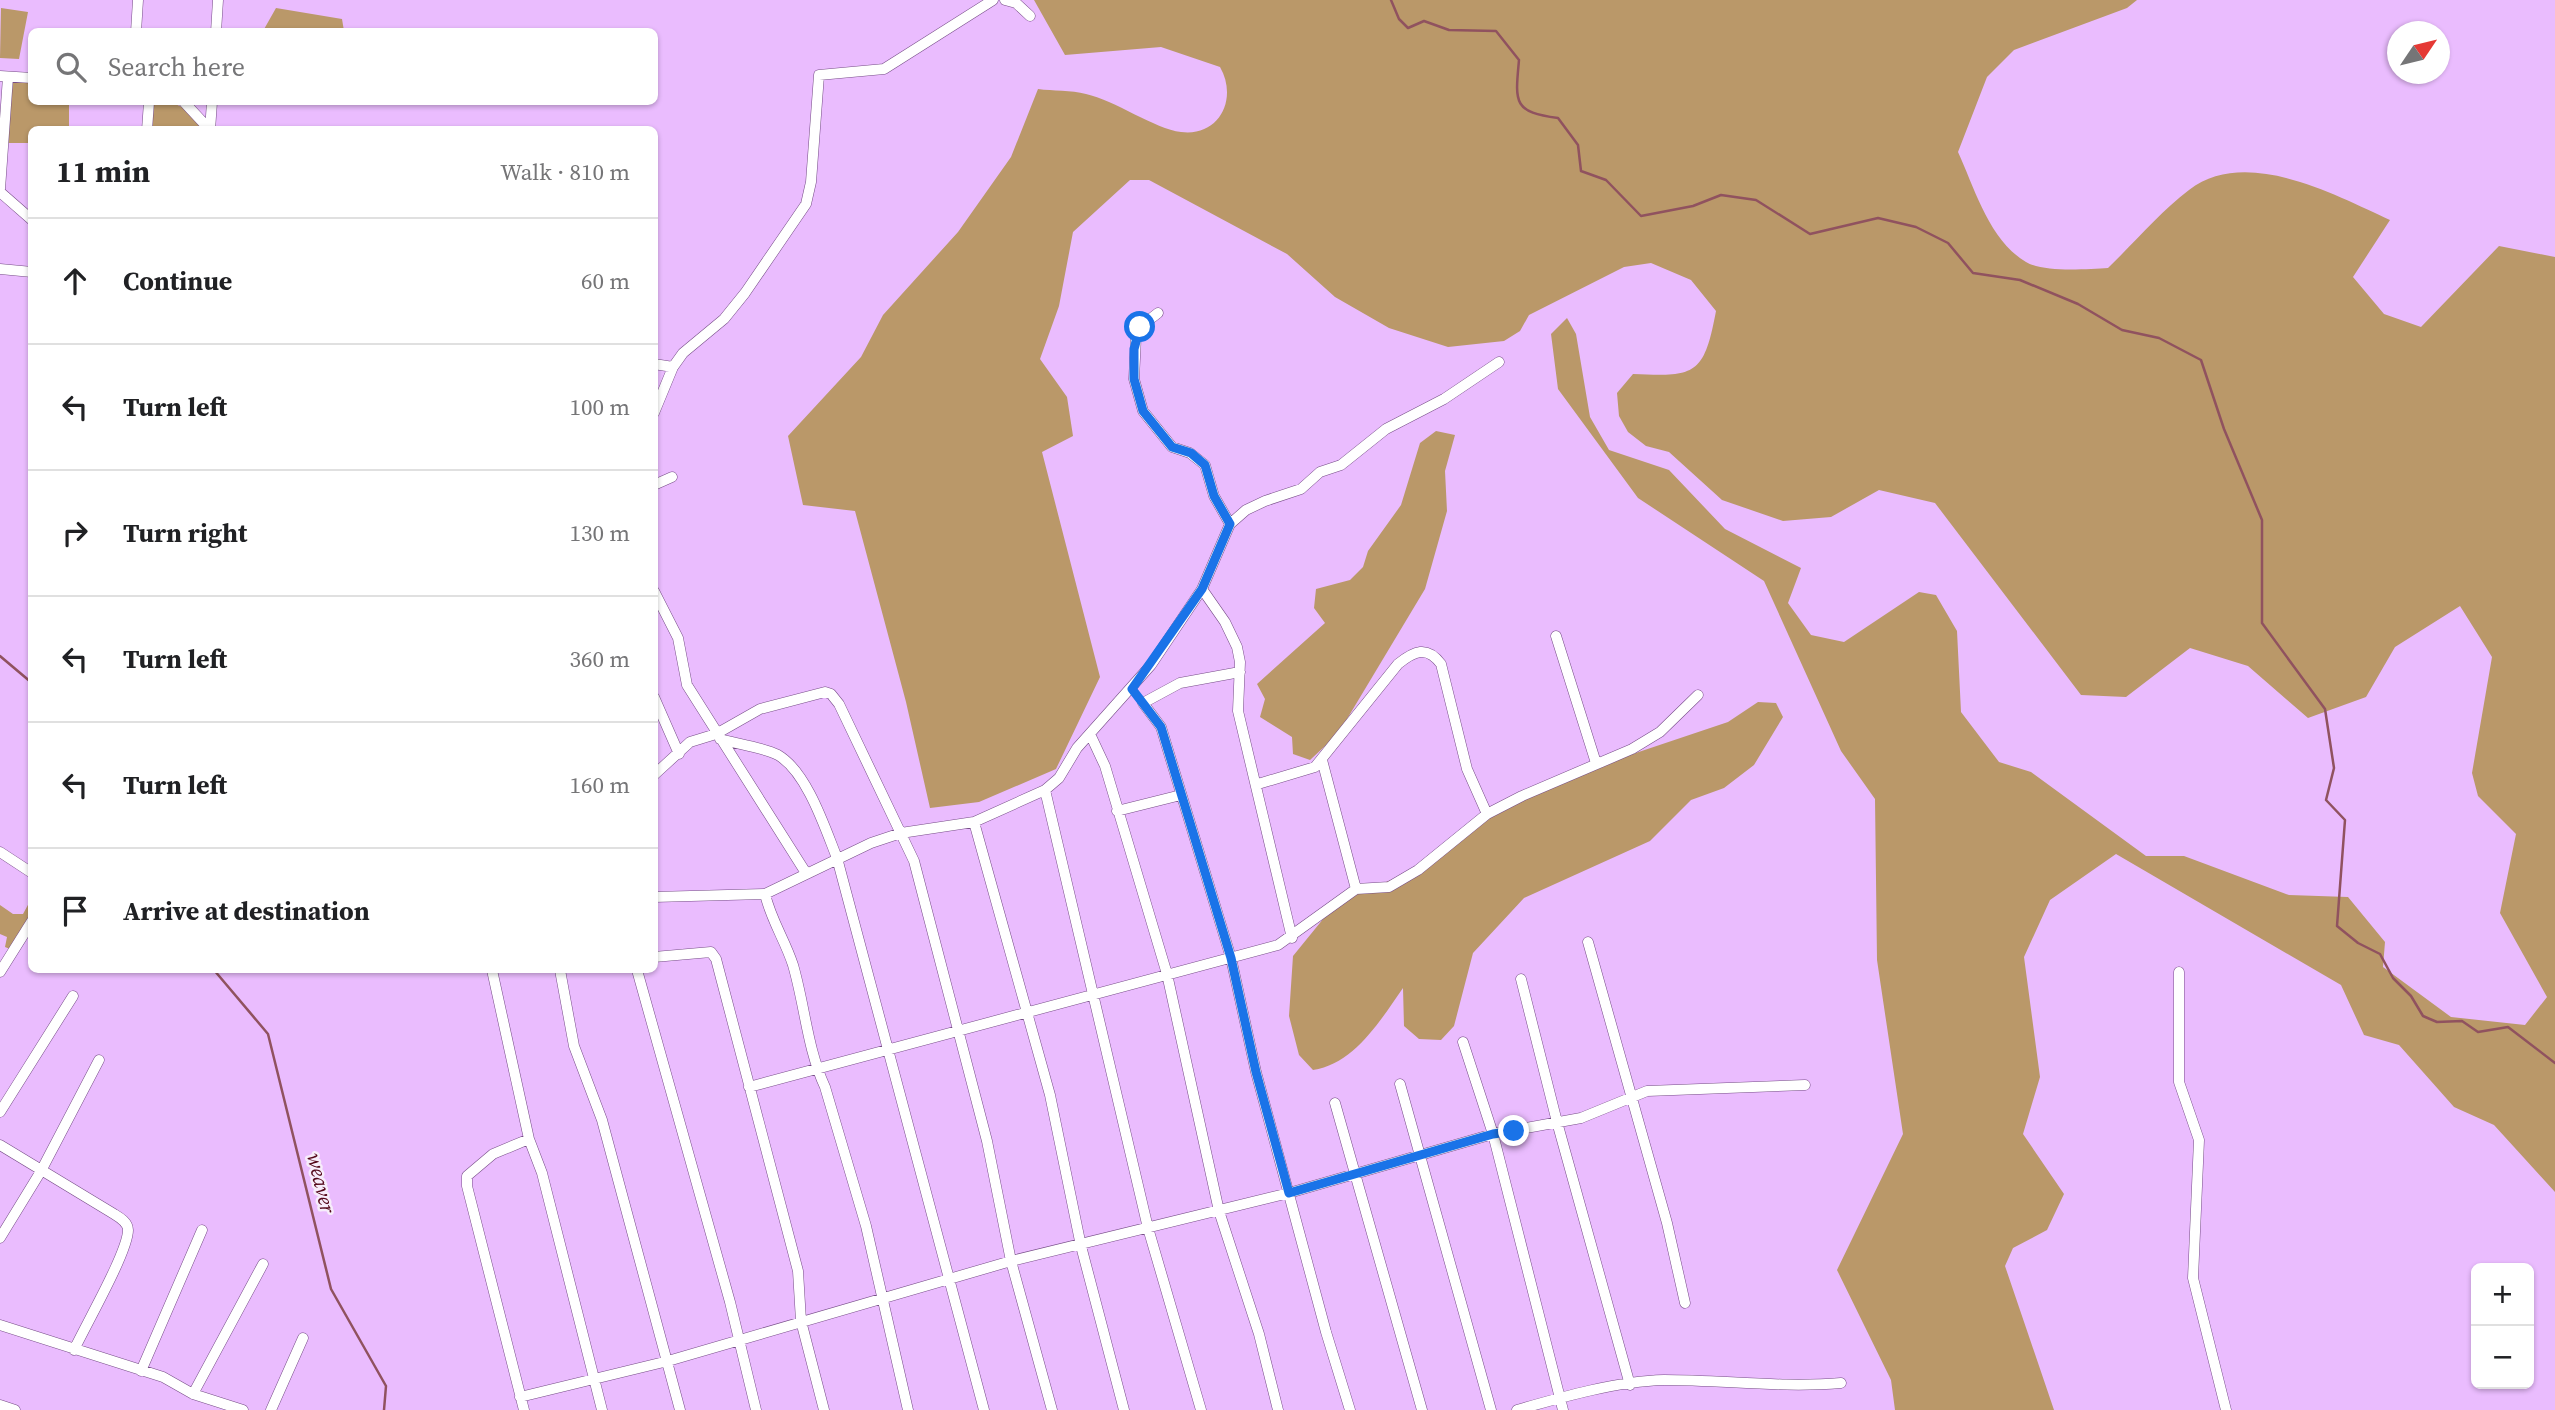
<!DOCTYPE html>
<meta charset="utf-8">
<style>
:root{--surface:#fff;--page:#f6f6f6;--text:#202124;--muted:#757577;--line:#e0e0e0}
body{margin:0;font-family:"Source Serif 4",serif;background:var(--page);color:var(--text)}
.controls{position:absolute;right:21px;bottom:21px;display:grid;overflow:hidden;border-radius:10px;box-shadow:0 2px 5px #0004}
.controls button{width:63px;height:63px;display:grid;place-items:center;padding:0;border:0;border-bottom:2px solid var(--line);background:var(--surface);color:var(--text);font:35px sans-serif}
.compass{position:absolute;left:2387px;top:21px;width:63px;height:63px;border-radius:50%;background:var(--surface);box-shadow:0 2px 5px #0004;rotate:55deg}
.stop{position:absolute;width:21px;height:21px;margin:-16px;border:5px solid #1a73e8;border-radius:50%;background:#fff}
.stop.end{background:#1a73e8;border-color:#fff;box-shadow:0 2px 7px #0008}
.list{margin:0;padding:0;list-style:none}
h2{display:flex;justify-content:space-between;align-items:center;height:91px;margin:0;padding:0 28px;font-size:30px}
h2 small{font-size:23px;font-weight:400;color:var(--muted)}
.list li{display:grid;grid-template-columns:46px 1fr auto;gap:21px;align-items:center;box-sizing:border-box;height:126px;padding:0 28px;border-top:2px solid var(--line)}
.list b{display:block;font-size:26px;white-space:nowrap}
.list em{font-size:23px;font-style:normal;color:var(--muted)}
.icon{flex:none;width:38px;height:38px;fill:none;stroke:currentColor;stroke-width:2;stroke-linecap:round;stroke-linejoin:round}
.map{position:relative;flex:none;width:2555px;height:1410px;overflow:hidden}
.search{position:absolute;background:var(--surface);box-shadow:0 2px 5px #0004;left:28px;top:28px;width:630px;height:77px;display:flex;align-items:center;gap:18px;box-sizing:border-box;padding:0 24px;border-radius:10px;color:var(--muted);font-size:26px}
.panel{position:absolute;background:var(--surface);box-shadow:0 2px 5px #0004;left:28px;top:126px;width:630px;height:847px;border-radius:10px}
.map>svg:first-child{display:block}
.green{fill:#ba9869}
.lines{fill:none;stroke-linecap:round;stroke-linejoin:round}
.stream{stroke:#90525f;stroke-width:2.5}
.minor-casing{stroke:#764d87;stroke-width:11}
.minor{stroke:#fff;stroke-width:10}
.route{stroke:#1a73e8;stroke-width:9}
.labels{text-anchor:middle;stroke-width:5;stroke-linejoin:round;paint-order:stroke}
.water-label{font-size:21px;font-style:italic;fill:#530719;stroke:#f7edfb}
</style>
<div class="map">
<svg width="2555" height="1410" viewBox="0 0 2555 1410">
<rect width="100%" height="100%" fill="#eabcfe"/>
<path class="green" d="M1034 0H2137L2127 8 2014 50 1987 77 1958 152C1975 189 1989 240 2026 262 2044 273 2088 269 2108 268 2135 242 2160 212 2189 190 2246 146 2335 195 2390 220L2353 277 2384 314 2421 327 2499 246 2555 257V1192L2494 1125 2454 1107 2399 1045 2364 1035 2341 985 2116 854 2050 900 2024 957 2040 1077 2023 1134 2064 1194 2047 1230 2013 1248 2005 1266 2054 1410H1895L1891 1380 1837 1270 1903 1134 1877 960 1875 799 1841 751 1764 581 1638 498 1558 389 1551 334 1567 318 1576 334 1590 417 1609 450 1669 470 1725 529 1801 568 1788 603 1811 635 1844 642 1919 592 1936 595 1957 631 1961 712 1999 762 2031 772 2146 856H2184L2289 895 2348 897 2385 942 2383 967 2451 1017 2525 1025 2547 997 2500 913 2516 834 2478 796 2472 773 2492 657 2460 606 2395 647 2366 697 2308 718 2248 666 2190 648 2126 697 2081 695 1935 503 1879 490 1831 517 1783 521 1722 500 1669 452 1646 446 1628 432 1619 416 1617 393 1633 374C1696 377 1704 375 1716 311L1691 280 1651 263 1624 267 1529 315 1520 331 1504 341 1448 347 1389 328 1335 297 1287 254 1149 180H1130L1073 232 1059 306 1040 359 1067 397 1073 436 1042 452 1100 677 1056 769 979 802 930 808 906 702 855 511 803 505 788 436 861 357 883 315 958 232 1011 157 1038 89C1053 91 1071 90 1086 94 1114 100 1155 129 1181 132 1220 137 1238 98 1220 67L1161 47 1065 55Z
M1 8 28 12 19 59 0 58Z
M276 8 342 19 344 31H263Z
M13 82H31L32 102H69V129L32 130 31 143H6Z
M152 102C182 102 186 107 205 130H149Z
M1436 431 1455 435 1445 471 1447 511 1425 589 1338 734 1310 760 1293 754 1292 737 1260 717 1265 699 1257 684 1325 623 1314 608 1316 589 1350 580 1363 567 1368 551 1401 505 1420 443Z
M1758 702 1776 703 1783 717 1754 765 1724 788 1691 800 1650 841 1524 898 1473 953 1454 1026 1441 1040 1419 1039 1404 1026 1403 988C1380 1021 1354 1064 1313 1070L1299 1055 1289 1016 1293 956 1328 913 1361 892 1428 865 1491 816 1600 765 1728 722Z
M31 888V914L10 949 5 947 7 937 0 934V905L13 914H23L29 903 28 892Z"/>
<g class="lines">
<path class="stream" d="M1391 0 1399 19 1408 28 1424 21 1449 30 1496 31 1519 60C1515 103 1513 112 1558 118L1578 145 1581 171 1606 180 1641 216 1693 206 1721 195 1756 200 1810 234 1878 218 1916 227 1948 243 1973 273 2020 280 2078 304 2122 330 2159 338 2201 360 2224 429 2262 520V623L2325 709 2334 768 2326 800 2345 820 2337 926 2358 943 2380 954 2393 978 2411 996 2423 1016 2437 1022 2462 1021 2478 1032 2508 1027 2555 1063
M0 656 32 683
M214 970 268 1034 331 1289 386 1386 384 1410"/>
<defs>
<path id="minor" d="M1005 0 1016 3 1030 16
M136 32 138 0
M216 32 218 0
M0 76 32 78
M184 102 210 130
M147 130 149 102
M210 130 212 102
M0 189 8 77
M0 192 32 220
M0 269 32 272
M1158 313 1140 327 1136 336 1134 379 1143 411 1172 447 1190 453 1205 465 1214 496 1230 524
M654 364 673 367 683 353 724 319 745 293 806 204 811 182 819 75 884 69 993 0
M654 413 673 367
M654 485 672 477
M1202 589 1225 622 1237 647 1240 662 1238 711 1292 938
M654 591 678 638 687 685 806 873
M1556 636 1596 763
M1240 672 1180 683 1143 703 1161 727 1231 958 1256 1072 1326 1332 1350 1410
M654 697 679 754
M1090 734 1105 766 1167 974 1219 1211 1259 1334 1278 1410
M720 739C737 744 762 747 778 755 807 772 825 828 837 858L984 1410
M1322 760 1356 889
M654 775 690 742 716 734 760 709 825 692 831 694 839 704 914 861 987 1141 1011 1261 1052 1410
M1258 784 1315 767 1398 664C1414 651 1427 645 1441 664L1467 769 1487 814
M1045 790 1148 1228 1201 1410
M1117 811 1181 795
M974 822 1050 1095 1081 1246 1124 1410
M0 852 32 873
M765 894C771 920 785 940 793 965 805 1006 807 1048 825 1087L866 1226 908 1410
M654 897 765 894 871 843 901 833 974 822 1045 790 1059 778 1077 748 1151 665 1202 589 1230 524 1246 510 1265 501 1301 489 1320 472 1341 465 1386 429 1444 399 1499 362
M1588 942 1667 1223 1685 1303
M654 957 711 952 716 959 798 1271 801 1321 824 1410
M492 970 529 1139 542 1173 602 1410
M560 970 574 1046 602 1120 680 1410
M637 970 730 1302 756 1410
M0 972 32 921
M2179 972V1082L2199 1140 2193 1278 2226 1410
M1521 979 1557 1122 1630 1385
M1463 1042 1493 1134 1563 1410
M1400 1084 1491 1410
M749 1087 1278 945 1356 889 1389 887 1418 870 1487 814 1522 796 1632 749 1660 732 1698 695
M1335 1103 1422 1410
M0 1112 73 996
M0 1145 114 1214C119 1217 128 1222 128 1230 128 1252 85 1326 74 1350
M0 1238 41 1171 99 1060
M0 1325 163 1377 193 1394 243 1410
M141 1371 202 1230
M193 1394 263 1264
M520 1397 668 1361 1011 1261 1289 1193 1493 1134 1581 1118 1647 1091 1805 1085
M0 1405 15 1410
M271 1410 303 1338
M524 1410 467 1186V1176L493 1154 529 1139
M1517 1410C1562 1397 1618 1381 1664 1380 1724 1380 1782 1388 1841 1383"/>
</defs>
<use href="#minor" class="minor-casing"/>
<use href="#minor" class="minor"/>
</g>
<g class="lines">
<path class="route" d="M1140 327 1134 349V379L1143 411 1172 447 1191 453 1205 465 1214 496 1230 524 1202 589 1132 689 1161 727 1231 958 1256 1072 1289 1193 1493 1134 1514 1131"/>
</g>
<g class="labels">
<g class="water-label">
<text transform="translate(321 1183) rotate(76)" y="7">weaver</text>
</g>
</g>
</svg>
<div class="controls">
<button>+</button>
<button>−</button>
</div>
<svg class="compass" viewBox="-18 -18 36 36"><path d="M0-13l5 13h-10z" fill="#e53935"/><path d="M0 13l5-13h-10z" fill="#757577"/></svg>
<div class="stop" style="left:1140px;top:327px"></div>
<div class="stop end" style="left:1514px;top:1131px"></div>
<div class="search"><svg class="icon" aria-label="search" viewBox="0 0 24 24"><circle cx="10" cy="10" r="6"/><path d="M15 15l6 6"/></svg>Search here</div>
<section class="panel">
<h2>11 min<small>Walk · 810 m</small></h2>
<ul class="list">
<li><svg class="icon" aria-label="ahead" viewBox="0 0 24 24"><path d="M12 20V5M6 11l6-6 6 6"/></svg><div><b>Continue</b></div><em>60 m</em></li>
<li><svg class="icon" aria-label="left" viewBox="0 0 24 24"><path d="M17 20v-9H6M10 6l-5 5 5 5"/></svg><div><b>Turn left</b></div><em>100 m</em></li>
<li><svg class="icon" aria-label="right" viewBox="0 0 24 24"><path d="M7 20v-9h11M14 6l5 5-5 5"/></svg><div><b>Turn right</b></div><em>130 m</em></li>
<li><svg class="icon" aria-label="left" viewBox="0 0 24 24"><path d="M17 20v-9H6M10 6l-5 5 5 5"/></svg><div><b>Turn left</b></div><em>360 m</em></li>
<li><svg class="icon" aria-label="left" viewBox="0 0 24 24"><path d="M17 20v-9H6M10 6l-5 5 5 5"/></svg><div><b>Turn left</b></div><em>160 m</em></li>
<li><svg class="icon" aria-label="arrive" viewBox="0 0 24 24"><path d="M6 21V4h12l-3 4 3 4H6"/></svg><div><b>Arrive at destination</b></div></li>
</ul>
</section>
</div>
